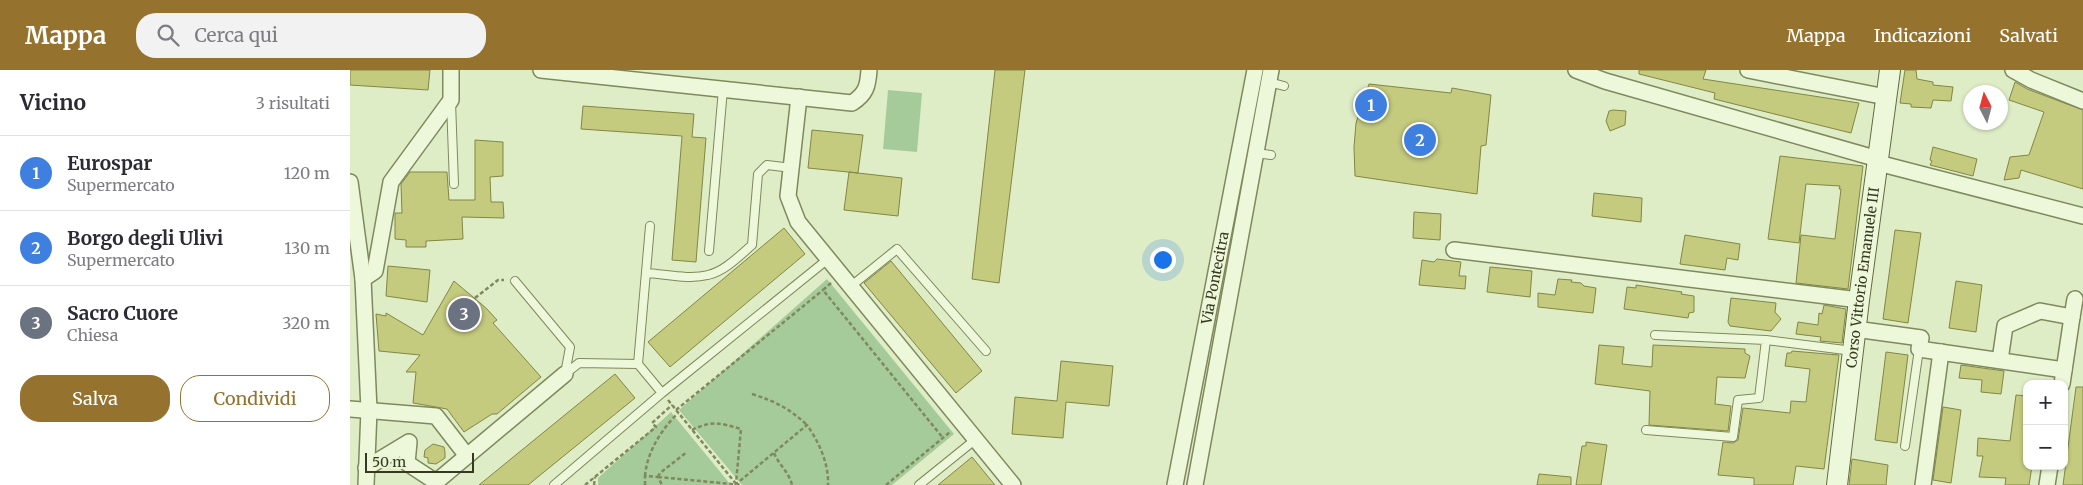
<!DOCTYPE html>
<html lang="it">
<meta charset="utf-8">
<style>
:root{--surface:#fff;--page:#f2f2f3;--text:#2b2b33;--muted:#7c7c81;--line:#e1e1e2;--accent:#95722e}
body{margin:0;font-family:Merriweather,serif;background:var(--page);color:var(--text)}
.controls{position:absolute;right:15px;bottom:15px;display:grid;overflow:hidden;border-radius:10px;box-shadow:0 1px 4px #0004}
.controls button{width:45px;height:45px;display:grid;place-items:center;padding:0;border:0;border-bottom:1px solid var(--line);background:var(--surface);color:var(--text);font:25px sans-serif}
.compass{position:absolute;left:1613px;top:15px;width:45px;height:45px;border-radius:50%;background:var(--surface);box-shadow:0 1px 4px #0004;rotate:354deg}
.scale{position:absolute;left:15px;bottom:12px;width:109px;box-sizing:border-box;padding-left:5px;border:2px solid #353920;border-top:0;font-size:14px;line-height:18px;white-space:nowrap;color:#353920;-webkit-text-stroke:4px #e9f5d6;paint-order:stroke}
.you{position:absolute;left:812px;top:189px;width:18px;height:18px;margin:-12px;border:4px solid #fff;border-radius:50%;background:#1a73e8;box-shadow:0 0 0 8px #1a73e833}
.badge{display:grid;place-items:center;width:32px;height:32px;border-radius:50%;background:var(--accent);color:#fff;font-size:16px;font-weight:700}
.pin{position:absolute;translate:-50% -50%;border:2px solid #fff;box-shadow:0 1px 5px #0006}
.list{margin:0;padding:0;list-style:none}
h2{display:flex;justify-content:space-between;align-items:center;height:65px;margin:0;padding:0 20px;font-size:21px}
h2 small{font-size:16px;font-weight:400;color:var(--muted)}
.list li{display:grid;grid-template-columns:32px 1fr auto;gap:15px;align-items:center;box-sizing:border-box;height:75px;padding:0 20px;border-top:1px solid var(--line)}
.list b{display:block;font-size:19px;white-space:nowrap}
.list p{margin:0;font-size:16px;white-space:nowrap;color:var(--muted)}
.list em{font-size:16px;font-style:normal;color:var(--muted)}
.actions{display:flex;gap:10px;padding:15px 20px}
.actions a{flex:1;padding:11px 0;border:1px solid var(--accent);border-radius:20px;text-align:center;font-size:18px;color:var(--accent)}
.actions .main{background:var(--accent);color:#fff}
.icon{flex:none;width:28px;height:28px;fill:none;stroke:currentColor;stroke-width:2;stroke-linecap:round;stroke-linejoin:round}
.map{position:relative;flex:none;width:1733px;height:415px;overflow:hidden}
header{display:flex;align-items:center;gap:30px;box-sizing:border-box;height:70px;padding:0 25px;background:var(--accent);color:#fff}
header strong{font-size:24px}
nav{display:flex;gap:28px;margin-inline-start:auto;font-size:18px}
.search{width:350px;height:45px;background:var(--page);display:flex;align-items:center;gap:12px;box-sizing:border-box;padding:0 18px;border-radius:20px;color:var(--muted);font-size:19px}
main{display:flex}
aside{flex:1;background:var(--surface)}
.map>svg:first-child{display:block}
.green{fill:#a5cb9b}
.building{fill:#c4ca7e;stroke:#828743}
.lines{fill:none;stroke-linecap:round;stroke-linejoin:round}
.lane-casing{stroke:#80885d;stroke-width:10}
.street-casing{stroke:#80885d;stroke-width:18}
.secondary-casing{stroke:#636a40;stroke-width:22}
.path{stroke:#80885d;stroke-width:2.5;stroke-dasharray:4 2.5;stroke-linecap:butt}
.lane{stroke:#edf8da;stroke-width:8}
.street{stroke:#edf8da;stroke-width:15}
.secondary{stroke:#edf8da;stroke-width:20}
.labels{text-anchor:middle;stroke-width:5;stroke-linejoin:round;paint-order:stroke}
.street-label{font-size:14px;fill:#353920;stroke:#e9f5d6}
</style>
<header>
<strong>Mappa</strong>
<div class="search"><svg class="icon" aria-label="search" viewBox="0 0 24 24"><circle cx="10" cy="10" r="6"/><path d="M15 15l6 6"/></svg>Cerca qui</div>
<nav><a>Mappa</a><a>Indicazioni</a><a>Salvati</a></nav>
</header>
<main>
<aside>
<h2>Vicino<small>3 risultati</small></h2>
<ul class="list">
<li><span class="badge" style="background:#3f7fe0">1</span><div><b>Eurospar</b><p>Supermercato</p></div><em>120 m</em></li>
<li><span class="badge" style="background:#3f7fe0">2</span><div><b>Borgo degli Ulivi</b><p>Supermercato</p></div><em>130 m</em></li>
<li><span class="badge" style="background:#6b7280">3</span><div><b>Sacro Cuore</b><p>Chiesa</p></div><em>320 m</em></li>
</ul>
<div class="actions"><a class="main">Salva</a><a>Condividi</a></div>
</aside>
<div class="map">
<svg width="1733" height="415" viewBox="0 0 1733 415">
<rect width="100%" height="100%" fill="#dfedc7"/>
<path class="green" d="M538 20 572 23 567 82 533 79Z
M477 209 604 364 542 415H392L329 340Z
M321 342 381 415H248V408Z"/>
<path class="building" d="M0 0H80L78 20 0 15Z
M645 0H675L649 213 622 209Z
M1289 0H1356L1353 9 1509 33 1501 63 1364 29 1365 23 1289 4Z
M1555 0H1566L1567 9 1583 12V15L1603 17 1601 31 1583 30 1581 38 1561 37V34L1550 33Z
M1665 12 1677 19 1733 40V119L1671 100 1669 108 1654 110 1660 87 1679 85 1694 42 1659 30Z
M1019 14 1101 23 1102 18 1141 25 1136 75 1131 76 1127 124 1005 106 1004 77 1006 53Z
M233 36 344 44 342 67 356 68 346 192 322 190 332 66 231 59Z
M1263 40 1276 41 1275 55 1260 61 1256 51 1259 41Z
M462 60 513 65 508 103 458 98Z
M125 70 153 72V106L140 107 141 132H153L154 148 112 147 113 169 76 171V177H56V170L45 169V143H52L51 114 60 102H97L99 130H125Z
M1583 77 1627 89 1623 106 1580 95 1582 91 1580 90Z
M1430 86 1513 96 1498 219 1446 213 1451 165 1485 169 1491 119H1489L1490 116 1456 114 1449 173 1418 169Z
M499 102 552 108 548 146 494 140Z
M1244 123 1292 128 1291 152 1242 146Z
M1064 142 1091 144 1090 170 1063 168Z
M434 158 455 184 320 297 298 272Z
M1545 160 1571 163 1558 253 1533 249Z
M1335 165 1390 174 1388 190 1377 188 1375 200 1330 194Z
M1087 189 1111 192 1109 206H1116L1115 219 1069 215 1072 190 1084 192Z
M541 191 632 301 606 323 514 213Z
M38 196 80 200 77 232 36 226Z
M1140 197 1182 201 1180 227 1137 222Z
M1208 209 1222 210 1221 212 1231 213 1234 216 1246 218 1243 243 1188 237V223L1205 225Z
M104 211 137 239 147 250 143 253 191 307 147 344H142L114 362 97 339 63 333 66 302H56L70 285 29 281 26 244 36 246V243L73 265Z
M1606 211 1632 215 1626 262 1599 258Z
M1286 215 1332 222 1331 224 1344 226V242L1339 243 1338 248 1274 239 1277 217 1286 218Z
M1381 228 1426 233 1425 242 1431 249 1421 261 1380 256 1378 252Z
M1474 235 1496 239 1492 273 1470 271 1471 267 1446 264 1448 252 1468 255 1469 243 1472 244Z
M1249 275 1274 277 1272 294 1302 297 1303 275 1395 279V283L1400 286 1395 308 1367 307 1365 334 1381 336 1378 361 1299 355 1300 321 1245 314Z
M1442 281 1489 285 1474 399 1446 396 1443 415H1404V408L1368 405 1373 372 1383 373 1388 370 1393 338 1440 343 1441 331 1456 332 1460 299 1435 296 1437 283H1441Z
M1536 282 1558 285 1547 373 1525 370Z
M711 291 763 296 759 336 716 332 713 368 662 364 665 327 707 331Z
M1611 295 1654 301 1651 324 1631 322 1632 310 1609 308Z
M265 304 285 328 178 415H129Z
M1726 317H1733V415H1713Z
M1666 325 1677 326V396H1682L1679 415H1655L1656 408 1629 407 1633 386H1627L1628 368 1660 371Z
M1593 337 1611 340 1601 413 1583 410Z
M1236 372 1257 375 1251 415H1226L1232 376H1236Z
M83 374 94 377 95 382V388L86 394 78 393V388L74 387 75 380Z
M622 387 645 415H588Z
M1502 389 1538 395 1536 415H1499Z
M1189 404 1221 407V415H1187Z"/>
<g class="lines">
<defs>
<path id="lane" d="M919 12 934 16
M101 32 104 114
M906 83 921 85
M359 181 373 19
M296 203C315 204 339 210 358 205 375 201 389 186 402 175L408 104 417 95 442 98
M165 211 220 277 215 304
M500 217 547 179 636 281
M1305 265 1416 270 1503 281
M288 294 300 156
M215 304 229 293 288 294 312 323
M1296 360 1383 367 1388 330 1409 328 1416 270
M1555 376 1569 279
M204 415 312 323 478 189
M569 415 626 369"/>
<g id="street">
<path d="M191 0 502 33C516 24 518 16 519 0"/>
<path d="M1226 0 1255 11 1528 89"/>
<path d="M1398 0 1536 27"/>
<path d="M1663 0 1681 10 1733 31"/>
<path d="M449 27 438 126 448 152 663 415"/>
<path d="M1528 93 1733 146"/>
<path d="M0 112 13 209 19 340 16 415"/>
<path d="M1104 180 1509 230"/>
<path d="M13 209 25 201 41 112 101 30V0"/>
<path d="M1722 247 1725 229"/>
<path d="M1505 259 1571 268 1569 279 1714 300"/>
<path d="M1650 290 1655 256 1690 241 1722 247 1712 314"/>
<path d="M0 339 86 346 117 386"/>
<path d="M16 398 59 372 57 393 86 412 215 304"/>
<path id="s1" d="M825 415 905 0"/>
<path d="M845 415 921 0"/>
<path d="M1573 415 1591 282"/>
<path d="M1697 415 1700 396"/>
</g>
<g id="secondary">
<path id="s2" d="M1487 415 1509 230 1540 0"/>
</g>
</defs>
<use href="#lane" class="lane-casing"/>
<use href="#street" class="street-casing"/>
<use href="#secondary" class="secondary-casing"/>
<path class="path" d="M481 213 473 220 593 368
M125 228 148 210H154
M402 324C425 331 440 339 457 355
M318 330 387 415
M326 340 473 220
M342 360C362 350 370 353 391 359L386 413
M424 383C429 395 439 402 442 415
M295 406C297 382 311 360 328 343
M308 407 392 415
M308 407 310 403 337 382
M235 415 306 357 302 353 322 335
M244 415 245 407
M295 415V406L308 407 312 415
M385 415 457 355C469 372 479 394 478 415
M536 415 600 362"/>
<use href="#lane" class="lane"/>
<use href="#street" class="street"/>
<use href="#secondary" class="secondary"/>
</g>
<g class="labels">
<g class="street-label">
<text dy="5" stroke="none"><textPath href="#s2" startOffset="209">Corso Vittorio Emanuele III</textPath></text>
<text dy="5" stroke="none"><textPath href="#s1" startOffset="211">Via Pontecitra</textPath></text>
</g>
</g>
</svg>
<div class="controls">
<button>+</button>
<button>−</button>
</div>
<svg class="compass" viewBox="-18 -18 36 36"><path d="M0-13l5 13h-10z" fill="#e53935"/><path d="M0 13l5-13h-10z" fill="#7c7c81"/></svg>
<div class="scale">50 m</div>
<div class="you"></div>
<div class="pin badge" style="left:1021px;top:35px;background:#3f7fe0">1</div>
<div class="pin badge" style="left:1070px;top:70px;background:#3f7fe0">2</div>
<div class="pin badge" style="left:114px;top:244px;background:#6b7280">3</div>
</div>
</main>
